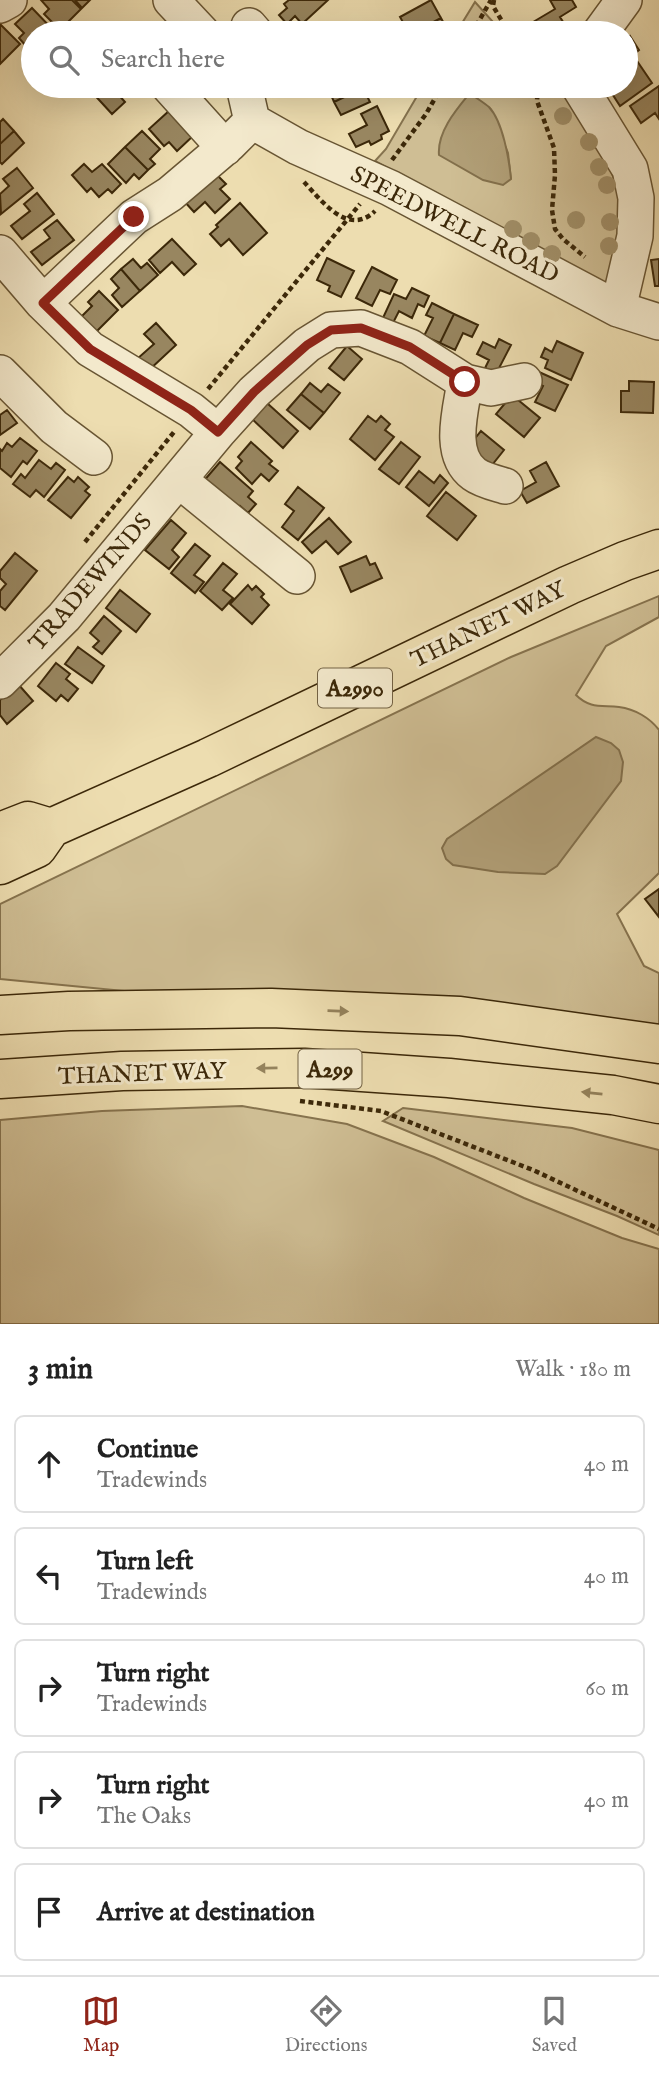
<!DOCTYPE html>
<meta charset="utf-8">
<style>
:root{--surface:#fff;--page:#f6f6f6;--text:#222;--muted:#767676;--line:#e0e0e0;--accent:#8f2418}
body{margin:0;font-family:"IM FELL English",serif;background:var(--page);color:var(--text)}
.stop{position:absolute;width:21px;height:21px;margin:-16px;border:5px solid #8f2418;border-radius:50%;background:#fff}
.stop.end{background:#8f2418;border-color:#fff;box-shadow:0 2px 7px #0008}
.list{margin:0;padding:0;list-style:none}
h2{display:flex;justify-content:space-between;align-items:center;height:91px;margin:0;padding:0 28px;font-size:30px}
h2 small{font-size:23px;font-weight:400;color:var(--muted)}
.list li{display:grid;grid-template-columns:46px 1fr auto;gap:21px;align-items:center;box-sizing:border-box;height:98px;margin:0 14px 14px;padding:0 14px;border:2px solid var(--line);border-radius:10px}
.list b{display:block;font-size:26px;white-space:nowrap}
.list p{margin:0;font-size:23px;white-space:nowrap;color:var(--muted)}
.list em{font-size:23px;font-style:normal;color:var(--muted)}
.icon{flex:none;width:38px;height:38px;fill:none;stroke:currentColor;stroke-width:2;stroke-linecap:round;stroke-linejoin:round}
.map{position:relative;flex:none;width:659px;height:1324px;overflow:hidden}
.search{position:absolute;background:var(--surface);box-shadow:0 7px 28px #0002;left:21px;right:21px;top:21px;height:77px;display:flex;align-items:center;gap:18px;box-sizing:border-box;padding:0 24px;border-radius:38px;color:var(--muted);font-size:26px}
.sheet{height:651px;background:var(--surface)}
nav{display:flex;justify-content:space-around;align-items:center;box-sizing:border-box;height:98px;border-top:2px solid var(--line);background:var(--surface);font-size:19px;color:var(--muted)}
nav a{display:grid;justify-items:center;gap:4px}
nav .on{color:var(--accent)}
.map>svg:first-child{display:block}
.green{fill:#cfbe94;stroke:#86734e;stroke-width:2;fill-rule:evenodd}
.water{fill:#b19f77;stroke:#826f4b;stroke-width:2}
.building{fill:#988660;stroke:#3c2809;stroke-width:2}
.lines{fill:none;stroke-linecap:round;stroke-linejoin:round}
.minor-casing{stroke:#685533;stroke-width:38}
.major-casing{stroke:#3c2809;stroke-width:41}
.highway-casing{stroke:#3c2809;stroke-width:41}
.path{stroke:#3c2809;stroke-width:4.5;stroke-dasharray:5 3.5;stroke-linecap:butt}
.minor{stroke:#f3e9cc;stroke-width:35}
.major{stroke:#edddb0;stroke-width:38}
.highway{stroke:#edddb0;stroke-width:38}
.tree{fill:#a08e67}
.oneway{fill:#94825c}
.route{stroke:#8f2418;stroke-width:9}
.labels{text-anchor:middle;stroke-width:6;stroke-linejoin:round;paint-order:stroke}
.shield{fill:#f3e9cc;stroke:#736244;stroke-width:2}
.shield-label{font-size:23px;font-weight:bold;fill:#3c2809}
.street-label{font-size:24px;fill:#3c2809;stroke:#f3e9cc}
</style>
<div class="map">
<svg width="659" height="1324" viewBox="0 0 659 1324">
<rect width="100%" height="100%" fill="#edddb0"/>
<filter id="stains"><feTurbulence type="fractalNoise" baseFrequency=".00286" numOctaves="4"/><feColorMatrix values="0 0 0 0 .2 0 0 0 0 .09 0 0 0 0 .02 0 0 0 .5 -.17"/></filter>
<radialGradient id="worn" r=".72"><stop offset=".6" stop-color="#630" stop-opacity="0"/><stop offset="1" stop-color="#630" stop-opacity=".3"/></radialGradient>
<path class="green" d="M475 2 494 23 500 33H456Z
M423 86H555L566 90C590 131 622 174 623 224 623 240 613 265 609 282L600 283 375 161 386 149ZM490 108 508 153 511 179Z
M659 596V617L606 646 576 695C590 709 602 705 619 707 635 709 650 718 659 730V873L617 914 644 966 659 973V1030L155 994 0 979V904L511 657Z
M242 1106 347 1124 434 1157 524 1198 622 1238 659 1249V1324H0V1120L102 1111Z
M403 1108 572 1128 659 1150V1235L617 1216 534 1184 383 1121Z"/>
<path class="water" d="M470 93C476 98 483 102 489 107 503 122 509 159 511 179L503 185 483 180 439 155C437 132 456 110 470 93Z
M596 737 611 743 619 750 623 762 621 781 557 866 545 874 498 872 453 865 446 859 442 848 447 839Z"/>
<path class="building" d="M41 0H72L81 9 60 30 44 14 49 9Z
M75 0H90L82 8Z
M289 0H328L302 24 295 16 287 24 279 15 287 8 284 4Z
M431 0 441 18 413 33H409L400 17Z
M550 0H572L576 7 560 17 570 33H526L523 28 555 9Z
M32 8 56 33H33V54L19 38 24 33 15 24Z
M441 18 449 33H413Z
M0 24 20 44 0 64Z
M630 36 639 50 633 55 652 83 620 106 611 92 620 86H626V39Z
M95 86H124L116 92 125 102 112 114 90 90Z
M332 86H362L363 88 334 102 328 88Z
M659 86V119L655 113 641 123 630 106Z
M363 88 370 102 341 115 334 102Z
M377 106 389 131 381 135 382 139 371 145 369 141 356 147 349 134 367 125 361 114Z
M170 110 193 136 177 151 169 142 164 146 149 129Z
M3 119 14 131 0 144V122Z
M14 131 24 143 2 164 0 162V144Z
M142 131 160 149 150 159 155 164 148 170 125 147Z
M125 147 148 170 139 179 134 174 126 183 108 164Z
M84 164 92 172 102 164 121 184 112 193 108 189 99 197 91 188 87 192 72 175Z
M17 168 33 188 1 214 0 194 9 186 3 179Z
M215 173 226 184 220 189 230 199 215 213 205 202 194 212 184 201Z
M37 193 54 214 22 239 11 226 30 211 24 204Z
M240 203 267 233 243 255 229 239 221 246 210 234 218 227 216 225Z
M57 220 74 240 42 265 31 252 50 238 44 230Z
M172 239 196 264 184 275 172 262 160 273 149 260Z
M327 258 354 271 341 297 328 291 330 286 317 280Z
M133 259 141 268 147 263 158 275 140 291 121 269Z
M659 259V286H655L651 260Z
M372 267 397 280 390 294 380 290 372 306 356 298Z
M121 269 140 291 122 307 112 295 119 288 111 279Z
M412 288 429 296 424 307 418 304 412 318 399 311 392 325 382 320 394 294 406 299Z
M99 291 118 310 92 336 77 321 92 306 88 302Z
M432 303 454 314 440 343 424 336 433 318 426 315Z
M454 314 478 325 472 337 463 333 455 350 440 343Z
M156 323 176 345 148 371 137 359 154 344 144 334Z
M499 339 511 345 496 374 485 368 489 360 477 354 483 342 495 348Z
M557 341 583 353 571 380 545 368 548 360 541 357 545 348 552 352Z
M347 346 362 359 344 380 329 368Z
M539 372 568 385 555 411 535 402 543 386 535 382Z
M629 381 654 382 653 413 621 412V391H629Z
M310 383 321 392 328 384 340 393 324 413 301 394Z
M301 394 324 413 310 429 287 410Z
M512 395 540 418 524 437 496 414Z
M267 403 298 431 283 448 252 419Z
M7 410 17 423 0 435V415Z
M368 416 376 422 381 416 390 424 385 430 394 437 375 460 350 439Z
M481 431 504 450 488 470 465 451Z
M20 438 37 451 27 464 23 461 11 477 0 468V449L2 451 7 443 12 447Z
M251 442 272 461 269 464 278 471 269 481 261 474 252 484 236 468 242 461 238 457Z
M401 442 420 457 399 484 379 469Z
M39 460 51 469 56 463 65 470 44 497 36 490 30 497 13 484 21 474 25 478Z
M220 462 253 491 248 497 256 504 248 513 240 506 235 512 202 483Z
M546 462 559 486 527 503 520 491 536 482 530 471Z
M419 471 434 483 440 475 448 483 429 506 406 487Z
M68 477 74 482 78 477 89 487 85 491 90 495 71 518 48 500Z
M298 487 324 508 298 540 282 527 294 511 285 504Z
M446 492 476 516 457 540 427 516Z
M329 518 351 542 338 554 326 541 312 553 302 542Z
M171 520 186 533 172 550 179 557 169 569 145 550Z
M195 544 210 556 194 575 204 582 195 593 171 573Z
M15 553 37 571 5 610 0 606V591L6 584 0 578V571Z
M366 556 370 565 375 563 382 578 351 592 340 567Z
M223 563 237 574 223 590 233 598 222 610 200 591Z
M248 585 252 590 256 586 264 594 261 597 269 605 252 624 230 604Z
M120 590 150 614 136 632 106 608Z
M104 616 121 631 102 654 93 647 99 641 90 633Z
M78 647 104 666 92 683 65 664Z
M56 663 70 674 66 679 78 689 68 701 61 695 56 701 38 686Z
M18 684 33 701 7 724 0 715V700Z
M659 889V917L645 899Z"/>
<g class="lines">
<defs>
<path id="minor" d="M171 0 202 33
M0 5 9 0
M249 26 255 33
M600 33 624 0
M169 86 225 148
M244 86 252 121
M579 86 630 169 636 198 635 236 618 309
M252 121 298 147 390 188 618 309 659 322
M0 253 43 303 90 349 191 410 218 432
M43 303 134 217 170 194 229 144 252 121
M0 373 54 427 94 457
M465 382C461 409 447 454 474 474 482 480 495 483 505 486
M179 480 297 576
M0 681 64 617 218 432 254 392 307 345 331 330 361 328 410 347 465 382 491 388 524 381"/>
<path id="major" d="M0 832 28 821 51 828
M0 865 37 848 51 828 208 758 569 585 625 561 659 549"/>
<path id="highway" d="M0 1015 69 1011 271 1008 460 1016 659 1044
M0 1079 122 1071 304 1068 449 1078 613 1095 659 1104"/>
</defs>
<use href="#minor" class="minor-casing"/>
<use href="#major" class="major-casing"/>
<use href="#highway" class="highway-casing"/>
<path class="path" d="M494 0 493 6 509 33
M472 33 491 0
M538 86 537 101 554 148 555 175 552 210 555 229 563 239 585 257
M392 160 426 114 442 86
M304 182C322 201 348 237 375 211
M208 389 360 204
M85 542 174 432
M300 1101 381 1111 533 1170 659 1229"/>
<use href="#minor" class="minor"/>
<use href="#major" class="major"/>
<use href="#highway" class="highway"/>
</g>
<g class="tree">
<circle cx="563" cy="116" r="9"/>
<circle cx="589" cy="142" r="9"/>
<circle cx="599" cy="167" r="9"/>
<circle cx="607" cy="185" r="9"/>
<circle cx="576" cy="220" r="9"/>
<circle cx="610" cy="222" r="9"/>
<circle cx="513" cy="229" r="9"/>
<circle cx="531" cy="241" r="9"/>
<circle cx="609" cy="246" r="9"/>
<circle cx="552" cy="254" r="9"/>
</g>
<defs><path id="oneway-solid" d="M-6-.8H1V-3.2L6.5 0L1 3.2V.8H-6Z" transform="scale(1.75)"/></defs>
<g class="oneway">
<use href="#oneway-solid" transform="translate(338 1011) rotate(2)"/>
<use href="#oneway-solid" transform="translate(267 1068) rotate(179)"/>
<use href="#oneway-solid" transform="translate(592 1093) rotate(-174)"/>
</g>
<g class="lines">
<path class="route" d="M134 217 43 303 90 349 191 410 218 432 254 392 307 345 331 330 361 328 410 347 465 382"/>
</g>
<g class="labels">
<g class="shield">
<rect x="318" y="668.5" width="74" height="39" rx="5"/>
<rect x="298.5" y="1049.5" width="63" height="39" rx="5"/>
</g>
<g class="shield-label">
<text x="355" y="696">A2990</text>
<text x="330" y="1077">A299</text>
</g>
<g class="street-label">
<text transform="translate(455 224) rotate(27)" y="8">SPEEDWELL ROAD</text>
<text transform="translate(90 582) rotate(-49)" y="8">TRADEWINDS</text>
<text transform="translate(488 624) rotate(-26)" y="8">THANET WAY</text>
<text transform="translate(142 1073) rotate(-2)" y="8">THANET WAY</text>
</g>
</g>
<rect width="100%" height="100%" filter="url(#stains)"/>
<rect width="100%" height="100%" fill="url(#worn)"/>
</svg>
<div class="stop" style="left:465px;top:382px"></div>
<div class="stop end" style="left:134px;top:217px"></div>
<div class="search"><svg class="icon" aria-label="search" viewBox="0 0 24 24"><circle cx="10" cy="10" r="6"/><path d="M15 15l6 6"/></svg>Search here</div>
</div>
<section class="sheet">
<h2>3 min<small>Walk · 180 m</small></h2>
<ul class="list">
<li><svg class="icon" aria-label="ahead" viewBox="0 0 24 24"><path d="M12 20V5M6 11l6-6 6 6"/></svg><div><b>Continue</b><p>Tradewinds</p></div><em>40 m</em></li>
<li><svg class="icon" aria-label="left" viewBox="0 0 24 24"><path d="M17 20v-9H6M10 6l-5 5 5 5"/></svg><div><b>Turn left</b><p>Tradewinds</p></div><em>40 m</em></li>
<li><svg class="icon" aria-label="right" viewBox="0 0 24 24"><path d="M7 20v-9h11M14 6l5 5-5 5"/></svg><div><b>Turn right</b><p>Tradewinds</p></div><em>60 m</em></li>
<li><svg class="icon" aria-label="right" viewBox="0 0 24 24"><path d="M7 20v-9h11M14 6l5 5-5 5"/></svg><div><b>Turn right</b><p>The Oaks</p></div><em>40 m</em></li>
<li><svg class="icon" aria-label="arrive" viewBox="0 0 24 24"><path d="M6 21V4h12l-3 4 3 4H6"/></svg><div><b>Arrive at destination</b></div></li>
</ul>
</section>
<nav>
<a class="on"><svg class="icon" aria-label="map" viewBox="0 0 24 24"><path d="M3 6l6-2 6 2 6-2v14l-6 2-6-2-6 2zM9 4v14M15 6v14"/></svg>Map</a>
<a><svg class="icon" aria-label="directions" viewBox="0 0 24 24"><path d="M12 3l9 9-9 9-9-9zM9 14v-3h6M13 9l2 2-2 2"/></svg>Directions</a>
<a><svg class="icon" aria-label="saved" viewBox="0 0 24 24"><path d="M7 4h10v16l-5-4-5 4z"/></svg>Saved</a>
</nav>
